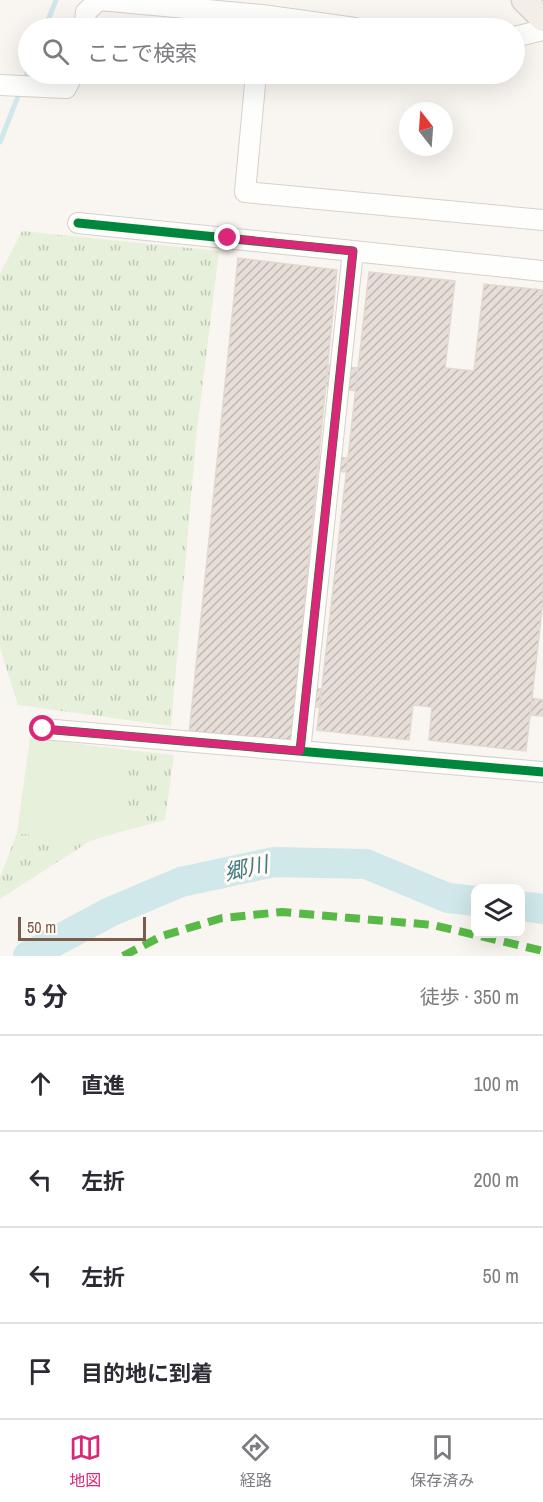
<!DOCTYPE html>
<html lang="ja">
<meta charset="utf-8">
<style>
:root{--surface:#fff;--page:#f7f7f7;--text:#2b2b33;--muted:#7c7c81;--line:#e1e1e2;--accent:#db2777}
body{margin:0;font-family:"Archivo Narrow","Noto Sans JP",sans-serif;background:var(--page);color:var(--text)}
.controls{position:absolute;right:18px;bottom:18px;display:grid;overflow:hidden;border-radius:12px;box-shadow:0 6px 24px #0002}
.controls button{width:54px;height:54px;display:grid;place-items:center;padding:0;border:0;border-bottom:2px solid var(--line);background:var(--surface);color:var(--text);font:30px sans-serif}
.compass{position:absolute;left:399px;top:102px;width:54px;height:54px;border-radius:50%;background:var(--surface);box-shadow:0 6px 24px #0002;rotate:343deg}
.scale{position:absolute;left:18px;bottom:15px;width:128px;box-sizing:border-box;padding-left:6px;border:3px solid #7a5c4d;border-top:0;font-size:16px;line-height:21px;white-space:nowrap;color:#7a5c4d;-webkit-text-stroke:4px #fffaf3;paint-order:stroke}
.stop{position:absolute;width:18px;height:18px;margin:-14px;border:4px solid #db2777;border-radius:50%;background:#fff}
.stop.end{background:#db2777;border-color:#fff;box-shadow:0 2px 6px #0008}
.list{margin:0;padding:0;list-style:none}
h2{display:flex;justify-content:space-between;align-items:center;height:78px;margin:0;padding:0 24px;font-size:26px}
h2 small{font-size:20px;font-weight:400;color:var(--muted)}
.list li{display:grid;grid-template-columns:39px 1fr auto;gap:18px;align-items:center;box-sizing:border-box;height:96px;padding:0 24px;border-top:2px solid var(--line)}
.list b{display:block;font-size:22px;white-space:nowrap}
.list em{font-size:20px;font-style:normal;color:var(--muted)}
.icon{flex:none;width:33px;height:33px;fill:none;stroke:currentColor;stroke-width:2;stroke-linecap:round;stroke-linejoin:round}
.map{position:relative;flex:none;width:543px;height:956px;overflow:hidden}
.search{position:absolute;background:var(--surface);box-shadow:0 6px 24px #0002;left:18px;right:18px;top:18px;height:66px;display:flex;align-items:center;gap:15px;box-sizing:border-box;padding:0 21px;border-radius:33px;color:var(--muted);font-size:22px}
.sheet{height:462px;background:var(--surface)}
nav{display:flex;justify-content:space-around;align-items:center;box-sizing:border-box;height:84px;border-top:2px solid var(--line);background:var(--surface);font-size:16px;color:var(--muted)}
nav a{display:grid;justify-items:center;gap:3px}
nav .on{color:var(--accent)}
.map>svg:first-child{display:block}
.grass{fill:url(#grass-tufts)}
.pitch{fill:#e7f0db}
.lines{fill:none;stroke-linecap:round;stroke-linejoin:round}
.stream{stroke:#d0e8ea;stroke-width:5}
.river{stroke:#d0e8ea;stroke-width:30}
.building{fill:url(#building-hatch);stroke:#e2d8d2;stroke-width:1.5}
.minor-casing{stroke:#d7d1cb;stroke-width:22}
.major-casing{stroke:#dad1cc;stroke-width:27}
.minor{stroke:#fefefd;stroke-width:20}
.major{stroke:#f3eee8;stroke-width:24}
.quiet{stroke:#58b947;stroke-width:8;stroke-dasharray:15 8;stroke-linecap:butt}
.cycleway-casing{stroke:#fffaf3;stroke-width:13}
.cycleway{stroke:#00873e;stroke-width:9}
.route{stroke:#db2777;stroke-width:8}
.labels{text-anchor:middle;stroke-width:6;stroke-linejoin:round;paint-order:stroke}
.water-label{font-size:22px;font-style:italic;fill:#437c86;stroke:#fffaf3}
</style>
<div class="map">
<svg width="543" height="956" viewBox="0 0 543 956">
<defs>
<pattern id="grass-tufts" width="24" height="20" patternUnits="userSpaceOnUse" patternTransform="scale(1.5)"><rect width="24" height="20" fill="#e7f0db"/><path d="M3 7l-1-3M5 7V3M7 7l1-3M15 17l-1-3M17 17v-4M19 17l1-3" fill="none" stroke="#c0c6b4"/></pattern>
<pattern id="building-hatch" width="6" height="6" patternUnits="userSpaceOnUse" patternTransform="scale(1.5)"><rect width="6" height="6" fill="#e6ded7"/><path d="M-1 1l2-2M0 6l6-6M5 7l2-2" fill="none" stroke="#bfb7b1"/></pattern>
</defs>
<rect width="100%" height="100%" fill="#f9f5f0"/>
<path class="grass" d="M22 231 219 251 197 430 171 726 18 705 0 648V274Z
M128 750 174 755 165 820 120 832Z
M17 833 90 841 0 899V877Z"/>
<path class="pitch" d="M30 738 128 750 120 832 90 841 17 833Z"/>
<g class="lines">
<path class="stream" d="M45 28 56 0
M24 82 28 70
M0 142 20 91"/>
<path class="river" d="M520 906 543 909
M28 956 110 912 181 882 274 862 366 864 448 898 476 901"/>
</g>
<path class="building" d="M238 258 337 270 291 742 189 734Z
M369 272 455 281 445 368 474 371 484 284 543 290V600L526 751 429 740 432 707 413 705 409 740 317 730Z
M328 365 358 368 355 391 326 386Z
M319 456 348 458 346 472 318 469Z
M297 686 321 689 319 707 295 706Z
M532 698 543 700V716L530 715Z"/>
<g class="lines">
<defs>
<path id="minor" d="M84 28 86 12 99 0 262 15 355 28
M514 37 543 30
M256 74 245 192 543 220
M0 85 66 88 73 74
M78 223 353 251 300 751
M353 251 543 271
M43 729 543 772"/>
<path id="major" d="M524 0 543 19"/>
</defs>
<use href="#minor" class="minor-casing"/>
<use href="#major" class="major-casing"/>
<use href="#minor" class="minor"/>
<use href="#major" class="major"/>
<path class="quiet" d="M123 956 162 936 222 918 282 912 433 925 543 951"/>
<defs>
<path id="cycleway" d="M78 223 353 251 300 751
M43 729 543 772"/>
</defs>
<use href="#cycleway" class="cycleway-casing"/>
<use href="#cycleway" class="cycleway"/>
</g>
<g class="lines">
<path class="route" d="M43 729 300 751 353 251 228 238"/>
</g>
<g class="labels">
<g class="water-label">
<text transform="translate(246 868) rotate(-12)" y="8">郷川</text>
</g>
</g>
</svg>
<div class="controls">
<button><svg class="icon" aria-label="layers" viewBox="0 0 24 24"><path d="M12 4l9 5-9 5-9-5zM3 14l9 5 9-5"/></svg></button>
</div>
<svg class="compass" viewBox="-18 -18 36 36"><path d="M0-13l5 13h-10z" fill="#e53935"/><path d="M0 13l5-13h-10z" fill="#7c7c81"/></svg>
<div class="scale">50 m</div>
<div class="stop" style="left:43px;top:729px"></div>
<div class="stop end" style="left:228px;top:238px"></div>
<div class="search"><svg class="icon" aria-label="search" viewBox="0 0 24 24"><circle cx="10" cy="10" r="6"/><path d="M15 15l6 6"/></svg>ここで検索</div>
</div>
<section class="sheet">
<h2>5 分<small>徒歩 · 350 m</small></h2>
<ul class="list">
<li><svg class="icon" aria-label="ahead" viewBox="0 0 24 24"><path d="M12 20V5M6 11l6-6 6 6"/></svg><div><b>直進</b></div><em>100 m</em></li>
<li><svg class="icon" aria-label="left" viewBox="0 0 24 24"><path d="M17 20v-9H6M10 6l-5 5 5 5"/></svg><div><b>左折</b></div><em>200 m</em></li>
<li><svg class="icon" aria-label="left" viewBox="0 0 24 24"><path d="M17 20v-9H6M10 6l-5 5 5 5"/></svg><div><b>左折</b></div><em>50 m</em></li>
<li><svg class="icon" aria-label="arrive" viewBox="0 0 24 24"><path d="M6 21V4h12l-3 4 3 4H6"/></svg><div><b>目的地に到着</b></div></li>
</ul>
</section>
<nav>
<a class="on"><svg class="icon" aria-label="map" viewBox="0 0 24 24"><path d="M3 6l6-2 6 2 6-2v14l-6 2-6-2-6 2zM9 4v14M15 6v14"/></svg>地図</a>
<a><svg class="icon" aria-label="directions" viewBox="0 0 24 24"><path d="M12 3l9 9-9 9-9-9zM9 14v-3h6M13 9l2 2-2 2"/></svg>経路</a>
<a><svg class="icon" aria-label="saved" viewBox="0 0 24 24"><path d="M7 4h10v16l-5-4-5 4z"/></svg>保存済み</a>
</nav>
